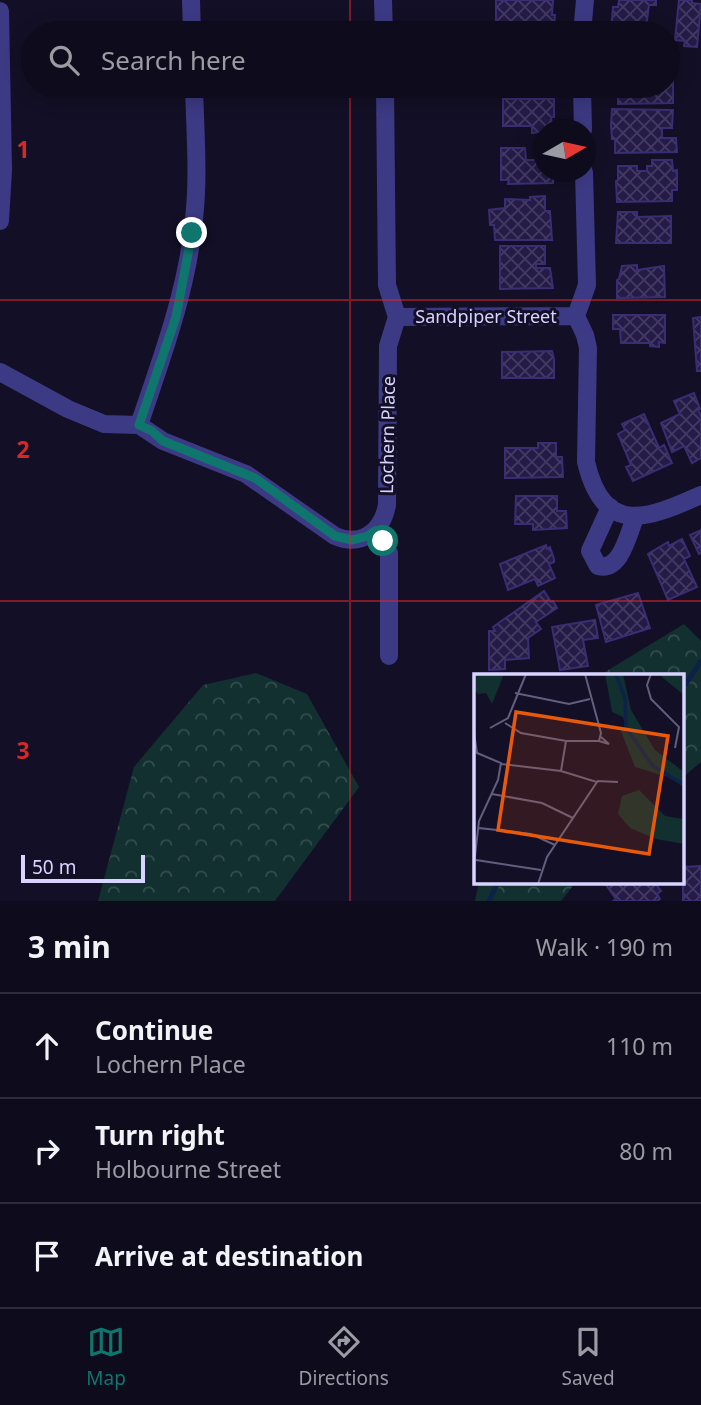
<!DOCTYPE html>
<meta charset="utf-8">
<style>
:root{--surface:#0e0b1c;--page:#171425;--text:#f1f3f6;--muted:#9b9ba3;--line:#2e2b3b;--accent:#0f766e}
body{margin:0;font-family:"Noto Sans",sans-serif;background:var(--page);color:var(--text)}
.compass{position:absolute;left:533px;top:119px;width:63px;height:63px;border-radius:50%;background:var(--surface);box-shadow:0 4px 18px #0003;rotate:81deg}
.scale{position:absolute;left:21px;bottom:18px;width:124px;box-sizing:border-box;padding-left:7px;border:4px solid #d9d4ff;border-top:0;font-size:19px;line-height:24px;white-space:nowrap;color:#d9d4ff;-webkit-text-stroke:5px #130f26;paint-order:stroke}
.stop{position:absolute;width:21px;height:21px;margin:-16px;border:5px solid #0f766e;border-radius:50%;background:#fff}
.stop.end{background:#0f766e;border-color:#fff;box-shadow:0 2px 7px #0008}
.list{margin:0;padding:0;list-style:none}
h2{display:flex;justify-content:space-between;align-items:center;height:91px;margin:0;padding:0 28px;font-size:30px}
h2 small{font-size:23px;font-weight:400;color:var(--muted)}
.list li{display:grid;grid-template-columns:46px 1fr auto;gap:21px;align-items:center;box-sizing:border-box;height:105px;padding:0 28px;border-top:2px solid var(--line)}
.list b{display:block;font-size:26px;white-space:nowrap}
.list p{margin:0;font-size:23px;white-space:nowrap;color:var(--muted)}
.list em{font-size:23px;font-style:normal;color:var(--muted)}
.icon{flex:none;width:38px;height:38px;fill:none;stroke:currentColor;stroke-width:2;stroke-linecap:round;stroke-linejoin:round}
.map{position:relative;flex:none;width:701px;height:901px;overflow:hidden}
.search{position:absolute;background:var(--surface);box-shadow:0 4px 18px #0003;left:21px;right:21px;top:21px;height:77px;display:flex;align-items:center;gap:18px;box-sizing:border-box;padding:0 24px;border-radius:38px;color:var(--muted);font-size:26px}
.sheet{height:406px;background:var(--surface)}
nav{display:flex;justify-content:space-around;align-items:center;box-sizing:border-box;height:98px;border-top:2px solid var(--line);background:var(--surface);font-size:19px;color:var(--muted)}
nav a{display:grid;justify-items:center;gap:4px}
nav .on{color:var(--accent)}
.map>svg:first-child{display:block}
.forest{fill:url(#forest-crowns)}
.lines{fill:none;stroke-linecap:round;stroke-linejoin:round}
.stream{stroke:#0c2248;stroke-width:5}
.building{fill:url(#building-cross-hatch);stroke:#3b2d73;stroke-width:2}
.minor{stroke:#3d3a85;stroke-width:18}
.route{stroke:#0f766e;stroke-width:9}
.grid{fill:none;stroke:#d62828;stroke-width:2;stroke-opacity:0.55}
.labels{text-anchor:middle;stroke-width:6;stroke-linejoin:round;paint-order:stroke}
.street-label{font-size:18px;fill:#d9d4ff;stroke:#130f26}
.inset-river{fill:none;stroke:#0c2248;stroke-width:3.5}
.inset-road{fill:none;stroke:#625e7d;stroke-width:2}
.view{fill:#e8590c;fill-opacity:0.15;stroke:#e8590c;stroke-width:3.5}
.inset-edge{fill:none;stroke:#d9d4ff;stroke-width:3.5}
.grid-label{font-size:23px;text-anchor:middle;font-weight:bold;fill:#d62828;stroke:#130f26;stroke-width:6;stroke-linejoin:round;paint-order:stroke}
</style>
<div class="map">
<svg width="701" height="901" viewBox="0 0 701 901">
<defs>
<pattern id="forest-crowns" width="20" height="18" patternUnits="userSpaceOnUse" patternTransform="scale(1.75)"><rect width="20" height="18" fill="#12302f"/><path d="M2 6a3 3 0 1 1 6 0M12 15a3 3 0 1 1 6 0" fill="none" stroke="#344d4e"/></pattern>
<pattern id="building-cross-hatch" width="8" height="8" patternUnits="userSpaceOnUse" patternTransform="scale(1.75)"><rect width="8" height="8" fill="#241b47"/><path d="M0 0l8 8M0 8l8-8" fill="none" stroke="#433b63"/></pattern>
</defs>
<rect width="100%" height="100%" fill="#130f26"/>
<path class="forest" d="M684 624 701 641V762L682 778V675H600Z
M256 673 307 694 359 787 275 901H98L134 767 203 685Z
M479 882H576L561 901H475Z"/>
<g class="lines">
<path class="stream" d="M682 690 701 661
M489 901 498 882"/>
</g>
<path class="building" d="M496 0H553L552 15H555L554 26H550L551 33 496 32Z
M619 0H656V5H649L646 27H654L653 33H622V31H611L613 7H618Z
M679 0H692V3L701 4 697 47 684 46 685 41 675 40Z
M668 71H673V103L618 104V96H615L614 86H668Z
M502 86H553L554 90H502Z
M503 99H554V117H551L552 130 532 133V126H503Z
M612 109 673 110 672 128H662V138H676L677 152 615 153V139H612L611 125Z
M501 148H525L526 160H538V165H544V172H553V183L508 184 509 180H501Z
M652 160H672L673 171 677 170V190H672V201L617 202 616 181 618 180V166H637V171H647V166H652Z
M545 196V211H550L552 240H495L494 225H490L489 210 505 208V199L530 200V197Z
M618 212H637V217L671 216V243H616Z
M500 246H545V264H536V268H550L553 288 500 289Z
M637 265V270L664 266 665 297 617 298V280L619 279 622 266Z
M613 315H665V343L659 342V347L650 346V343H621L620 329H613Z
M701 317V371H697L693 318Z
M552 351 554 359V378H502V352Z
M694 393 700 409 698 410 701 416V458L692 463 684 446 672 452 661 423 680 414 674 401Z
M644 414 659 448 664 445 672 463 633 481 626 467 631 465 618 434 625 430 622 424Z
M538 443H556V457H562L563 477 505 478V448H538Z
M516 496H557V511H566L567 528 533 530V524H515Z
M701 530V553L699 554 690 535Z
M682 539 690 556 684 559 697 587 668 600 648 554 668 542 669 546Z
M546 545 547 549 550 547 554 559V562L549 564 555 578 538 586 535 579 508 590 500 564Z
M544 591 551 602 553 601 557 608 536 622 541 629 528 638 529 658 505 660V669L489 670V631H495L493 627Z
M638 593 650 628 606 642 596 605Z
M595 620 598 638 583 640 588 666 560 670 552 627Z
M701 866V901H683V867Z
M604 882H654L661 891 657 894 660 899 657 901H613L616 899Z"/>
<g class="lines">
<path class="minor" d="M191 0 192 33
M383 0 384 33
M0 11 3 170 0 221
M582 33 585 0
M582 86 583 130
M584 172 587 285 576 316 585 335 588 348 586 462C604 537 647 519 701 495
M397 317 576 316
M0 372 68 409 104 424 139 425 163 441 246 474 335 536C361 547 382 532 387 505L388 346 397 317 387 285 385 86
M139 425C162 357 187 291 194 219 199 175 195 130 194 86
M610 507 590 551 598 566C621 572 628 534 635 518
M375 531 389 553V656"/>
</g>
<g class="lines">
<path class="route" d="M192 233 176 317 139 425 152 431 163 441 255 478 335 536 352 540 368 536 375 531 383 541"/>
</g>
<path class="grid" d="M350 0V33M350 86V901M0 300H701M0 601H701"/>
<g class="labels">
<g class="street-label">
<text x="486" y="323">Sandpiper Street</text>
<text transform="translate(388 435) rotate(-89)" y="6">Lochern Place</text>
</g>
</g>
<g transform="translate(474 674)">
<rect width="210" height="210" fill="#130f26"/>
<path d="M0 0H30L18 30 12 19 4 20 0 15ZM131 0H149L157 36 181 76 210 98V108L161 93 147 57 152 53 149 43 138 38ZM186 0 210 1V21L189 4ZM165 116 191 142 210 145V170L182 165 156 154 144 140 148 122Z" fill="#12302f"/>
<path class="inset-river" d="M142 0 151 24 152 54 179 92 210 111"/>
<path class="inset-road" d="M177 0 173 11 177 25 205 53 201 74M41 19 95 30 116 25M31 49 47 59 92 67H125L127 59 111 0M16 54 34 44 52 0M0 59 3 79 27 89 24 106 5 147 0 191M125 67 135 70 127 63M27 90 87 97 123 108 73 183 64 210M87 97 92 67M123 107 144 108M18 120 68 129 99 144M5 154 57 160 81 171M2 186 67 196"/>
<path class="view" d="M42 38 194 62 175 180 24 156Z"/>
<rect width="210" height="210" class="inset-edge"/>
</g>
<g class="grid-label">
<text x="23" y="158">1</text>
<text x="23" y="458">2</text>
<text x="23" y="759">3</text>
</g>
</svg>
<svg class="compass" viewBox="-18 -18 36 36"><path d="M0-13l5 13h-10z" fill="#e53935"/><path d="M0 13l5-13h-10z" fill="#9b9ba3"/></svg>
<div class="scale">50 m</div>
<div class="stop" style="left:383px;top:541px"></div>
<div class="stop end" style="left:192px;top:233px"></div>
<div class="search"><svg class="icon" aria-label="search" viewBox="0 0 24 24"><circle cx="10" cy="10" r="6"/><path d="M15 15l6 6"/></svg>Search here</div>
</div>
<section class="sheet">
<h2>3 min<small>Walk · 190 m</small></h2>
<ul class="list">
<li><svg class="icon" aria-label="ahead" viewBox="0 0 24 24"><path d="M12 20V5M6 11l6-6 6 6"/></svg><div><b>Continue</b><p>Lochern Place</p></div><em>110 m</em></li>
<li><svg class="icon" aria-label="right" viewBox="0 0 24 24"><path d="M7 20v-9h11M14 6l5 5-5 5"/></svg><div><b>Turn right</b><p>Holbourne Street</p></div><em>80 m</em></li>
<li><svg class="icon" aria-label="arrive" viewBox="0 0 24 24"><path d="M6 21V4h12l-3 4 3 4H6"/></svg><div><b>Arrive at destination</b></div></li>
</ul>
</section>
<nav>
<a class="on"><svg class="icon" aria-label="map" viewBox="0 0 24 24"><path d="M3 6l6-2 6 2 6-2v14l-6 2-6-2-6 2zM9 4v14M15 6v14"/></svg>Map</a>
<a><svg class="icon" aria-label="directions" viewBox="0 0 24 24"><path d="M12 3l9 9-9 9-9-9zM9 14v-3h6M13 9l2 2-2 2"/></svg>Directions</a>
<a><svg class="icon" aria-label="saved" viewBox="0 0 24 24"><path d="M7 4h10v16l-5-4-5 4z"/></svg>Saved</a>
</nav>
